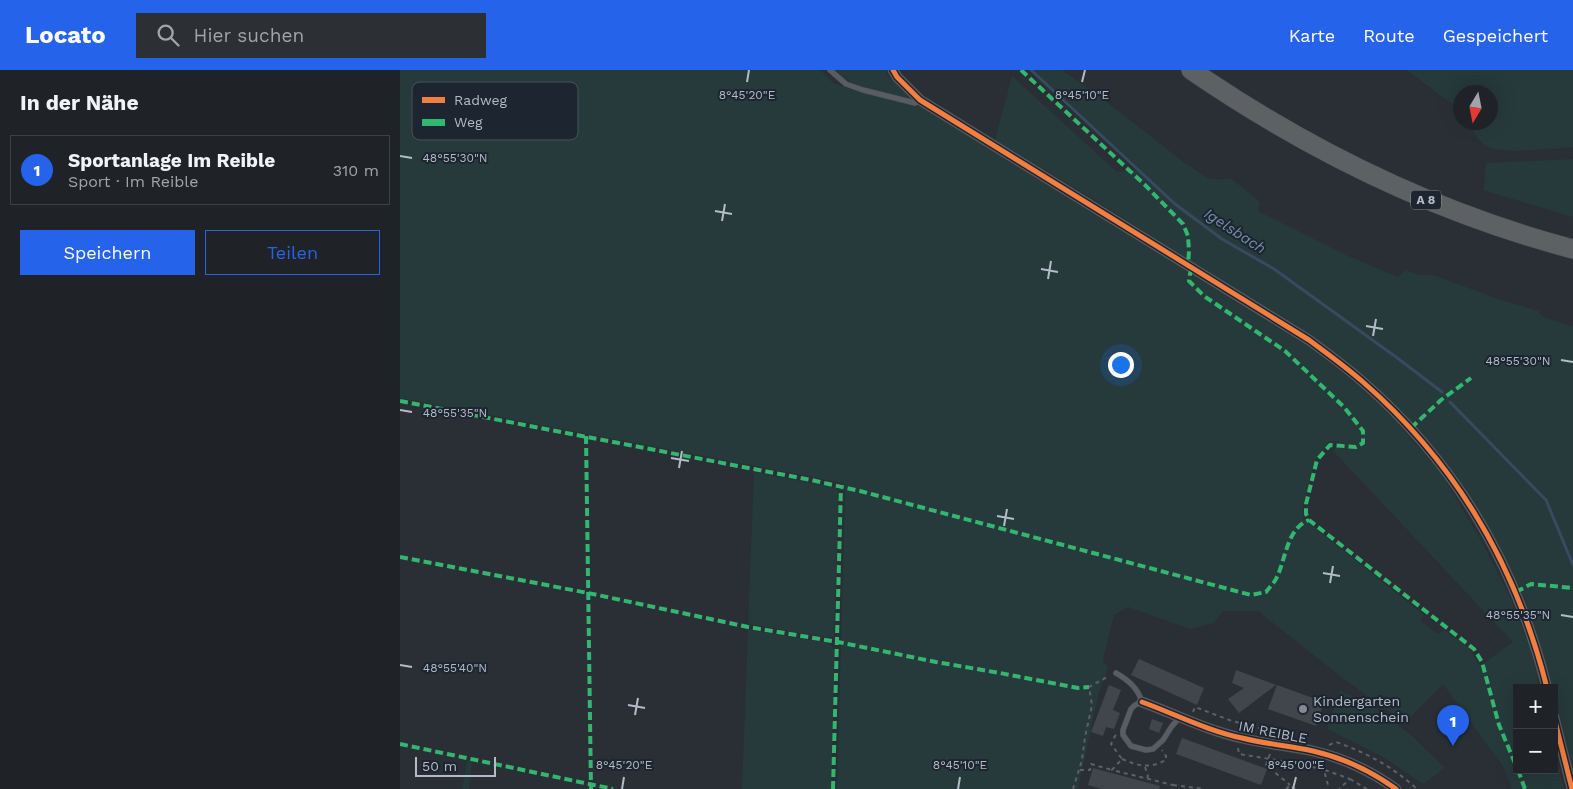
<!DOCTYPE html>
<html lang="de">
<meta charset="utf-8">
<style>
:root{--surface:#1f2328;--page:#2c2f34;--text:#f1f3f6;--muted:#a1a4a8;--line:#3c4045;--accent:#2563eb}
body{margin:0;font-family:"Work Sans",sans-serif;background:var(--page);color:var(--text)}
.controls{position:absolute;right:15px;bottom:15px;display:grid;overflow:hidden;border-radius:0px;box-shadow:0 5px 20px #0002}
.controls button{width:45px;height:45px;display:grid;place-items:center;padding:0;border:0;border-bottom:1px solid var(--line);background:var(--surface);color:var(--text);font:25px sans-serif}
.compass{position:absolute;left:1053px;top:15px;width:45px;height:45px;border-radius:50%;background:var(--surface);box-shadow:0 5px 20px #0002;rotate:190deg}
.scale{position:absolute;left:15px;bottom:12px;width:81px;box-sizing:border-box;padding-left:5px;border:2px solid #b3bbc7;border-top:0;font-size:14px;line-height:18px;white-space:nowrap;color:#b3bbc7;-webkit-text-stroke:4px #1c2530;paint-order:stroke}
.you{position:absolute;left:720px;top:294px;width:18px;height:18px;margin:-12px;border:4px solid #fff;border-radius:50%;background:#1a73e8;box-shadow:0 0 0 8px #1a73e833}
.badge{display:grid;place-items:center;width:32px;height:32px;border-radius:50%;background:var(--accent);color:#fff;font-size:16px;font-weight:700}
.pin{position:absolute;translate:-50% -41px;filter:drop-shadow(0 1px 2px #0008)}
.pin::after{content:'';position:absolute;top:26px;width:18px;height:15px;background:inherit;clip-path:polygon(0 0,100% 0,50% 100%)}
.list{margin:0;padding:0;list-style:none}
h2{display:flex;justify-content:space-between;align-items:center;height:65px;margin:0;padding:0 20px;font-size:21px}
h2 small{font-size:16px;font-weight:400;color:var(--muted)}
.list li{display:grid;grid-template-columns:32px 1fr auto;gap:15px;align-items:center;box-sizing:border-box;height:70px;margin:0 10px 10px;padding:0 10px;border:1px solid var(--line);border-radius:0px}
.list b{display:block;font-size:19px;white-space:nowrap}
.list p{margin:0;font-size:16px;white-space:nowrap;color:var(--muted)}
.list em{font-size:16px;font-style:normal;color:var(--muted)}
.actions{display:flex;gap:10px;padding:15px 20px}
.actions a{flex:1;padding:11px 0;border:1px solid var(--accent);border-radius:0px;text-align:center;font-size:18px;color:var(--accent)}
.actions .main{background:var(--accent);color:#fff}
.icon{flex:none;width:28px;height:28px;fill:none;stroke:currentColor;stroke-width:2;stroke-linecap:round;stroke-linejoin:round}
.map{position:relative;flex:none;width:1173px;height:719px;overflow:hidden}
header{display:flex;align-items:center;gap:30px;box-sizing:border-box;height:70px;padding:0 25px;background:var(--accent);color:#fff}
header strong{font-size:24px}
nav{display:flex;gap:28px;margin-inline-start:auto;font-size:18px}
.search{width:350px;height:45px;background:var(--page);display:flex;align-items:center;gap:12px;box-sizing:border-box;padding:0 18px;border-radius:0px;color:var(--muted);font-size:19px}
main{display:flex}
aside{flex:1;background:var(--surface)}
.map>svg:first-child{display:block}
.green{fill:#26393b;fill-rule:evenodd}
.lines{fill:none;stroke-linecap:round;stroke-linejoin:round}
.stream{stroke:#384a60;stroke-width:3}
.building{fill:#41464c}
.lane-casing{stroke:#474b50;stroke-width:6}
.street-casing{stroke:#474b50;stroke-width:11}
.highway-casing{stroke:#464b51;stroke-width:20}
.path{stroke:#5c6167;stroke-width:2;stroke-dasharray:4 4;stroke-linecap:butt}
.lane{stroke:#585d63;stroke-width:5}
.street{stroke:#585d63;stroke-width:10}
.highway{stroke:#5d6164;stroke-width:19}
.quiet{stroke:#33b770;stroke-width:4;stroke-dasharray:8 4;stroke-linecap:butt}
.cycleway-casing{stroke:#1c2530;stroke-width:8}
.cycleway{stroke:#f27e40;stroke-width:5}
.ticks{fill:none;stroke:#b3bbc7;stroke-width:2}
.poi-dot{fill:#838a94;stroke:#1c2530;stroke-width:2}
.labels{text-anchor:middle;stroke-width:4;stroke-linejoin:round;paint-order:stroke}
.shield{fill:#1c2530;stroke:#868e9a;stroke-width:1}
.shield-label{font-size:12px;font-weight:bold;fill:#b3bbc7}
.poi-label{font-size:14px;fill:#b3bbc7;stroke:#1c2530;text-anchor:start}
.street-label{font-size:14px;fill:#b3bbc7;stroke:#1c2530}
.water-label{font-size:15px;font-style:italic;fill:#748daa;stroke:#1c2530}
.key{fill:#1c2530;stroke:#49525d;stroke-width:1}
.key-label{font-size:14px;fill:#b3bbc7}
.ticks-label{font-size:12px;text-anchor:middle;fill:#b3bbc7;stroke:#1c2530;stroke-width:4;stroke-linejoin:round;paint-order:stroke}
</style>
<header>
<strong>Locato</strong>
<div class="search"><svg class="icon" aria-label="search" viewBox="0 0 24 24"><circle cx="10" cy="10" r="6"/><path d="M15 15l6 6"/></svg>Hier suchen</div>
<nav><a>Karte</a><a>Route</a><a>Gespeichert</a></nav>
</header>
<main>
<aside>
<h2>In der Nähe<small></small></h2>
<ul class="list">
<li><span class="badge">1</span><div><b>Sportanlage Im Reible</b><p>Sport · Im Reible</p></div><em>310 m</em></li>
</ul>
<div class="actions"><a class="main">Speichern</a><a>Teilen</a></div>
</aside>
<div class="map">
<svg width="1173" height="719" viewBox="0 0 1173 719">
<rect width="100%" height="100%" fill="#292f35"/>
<path class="green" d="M0 0H420L433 13 454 20 530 39 586 77 912 279 957 314 994 349 1041 403 1080 468 1110 527 1131 581 1140 618H1117V700H1154V676L1164 719H1112L1103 696 1043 614 1005 653 940 606 858 541H823L814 553 790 559 728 537 714 545 703 590 708 598 699 622 678 719H437L445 426 443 413 0 328ZM930 371 939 372 933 381 1113 572 1080 596 1069 578 1044 560 1038 564 1020 551 1024 545 903 448V437L915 391Z
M435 0H485L488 6 510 28 509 30C483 23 455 20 435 0Z
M633 0H662L704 30 781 90 807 108 821 110 830 108 857 129 860 134 858 141 946 185 998 207 1006 200 1019 205H1033L1101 230 1139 241 1141 246 1173 257V709L1154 631V618H1151L1143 584 1124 527 1108 493 1056 405 1000 340 944 290 900 258 830 216 682 122 595 70 612 6 717 102 740 99Z
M1007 0H1173V77L1116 81 1093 79 1085 75 1078 69 1068 53 1090 52V22H1060V44L1053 35Z
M1173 89V147L1083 120 1086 93Z
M354 402 437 418 439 424 434 566 430 568 348 554Z
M348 559 428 573 435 579 431 719H342Z
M940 621 966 631 1012 666 1045 698 1023 714 985 688 927 659Z
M67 691H72L69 719H62Z"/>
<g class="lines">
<path class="stream" d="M631 0 775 134 822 169 874 199 996 287 1042 322
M1050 332 1146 430 1173 495"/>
</g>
<path class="building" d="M739 589 804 618 797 635 731 605Z
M836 600 876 615 839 643 828 629 844 618 832 613Z
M709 615 721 620 713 640 720 643 714 659 706 657 703 666 691 662Z
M877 615 924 632 916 656 868 639Z
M752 649 763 653 759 663 749 659Z
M782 668 867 699 861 715 776 684Z
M693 698 760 716 759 719H702L688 715Z"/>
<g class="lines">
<defs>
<path id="lane" d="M430 0 446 14 463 20 515 33 520 30
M716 603C728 610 738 618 742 632L735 635 731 639 723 660V665L731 676 746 680 753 679 763 670 772 656 780 647"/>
<path id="street" d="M493 0 497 7 520 30 909 270C928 284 946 297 963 312 1057 394 1117 498 1147 618
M742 632C775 644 808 661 842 668 866 674 890 676 913 681 944 688 971 701 996 719
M1154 647 1172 719"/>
<path id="highway" d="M791 0C908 80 1036 143 1173 179"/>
</defs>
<use href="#lane" class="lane-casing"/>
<use href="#street" class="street-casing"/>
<use href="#highway" class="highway-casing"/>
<path class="path" d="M793 642 795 637 832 651 871 661 873 664
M716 665 715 666 711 674 722 689 712 700 773 715 776 719
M929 675 936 672C967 683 993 697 1017 719
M838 678 839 684 901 694 924 700 929 719
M870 684 866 695 890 715
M722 689C739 696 749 699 766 690V686L762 680
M745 697 748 706 747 709
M680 700H690L691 694 712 700
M925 700 950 709 939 719
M950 709 967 719
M773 715 805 719
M673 719 682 690 685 667 692 635 689 617 709 606
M886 719 890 715 896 719"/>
<use href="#lane" class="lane"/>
<use href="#street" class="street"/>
<use href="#highway" class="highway"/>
<path class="quiet" d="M621 0 745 115 783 154 788 166 789 181 788 195
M792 198 790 204 789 211 804 226 885 281 944 337 963 361V373L956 377 930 375 917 390 906 434V444L909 450 1074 579 1082 592 1099 655 1117 698
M0 331 411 410 460 421 851 525 866 522C869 518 873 514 876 509 886 490 886 459 909 450
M1011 358 1041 330 1071 308
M186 366 191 719
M0 487 188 523 348 557 438 572 536 592 600 603 678 618 689 617
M1116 522 1131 514 1173 518
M0 674 213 719
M1118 700 1125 719
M433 719 441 417"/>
<defs>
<path id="cycleway" d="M493 0 497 7 520 30 909 270C928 284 946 297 963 312 1057 394 1117 498 1147 618
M742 632C775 644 808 661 842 668 866 674 890 676 913 681 944 688 971 701 996 719
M1154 647 1172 719"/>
</defs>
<use href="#cycleway" class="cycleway-casing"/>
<use href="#cycleway" class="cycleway"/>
</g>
<path class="ticks" d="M347 12 349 0M682 12 685 0M0 86 12 88M315 141 332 144M322 151 325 134M641 199 658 202M648 209 651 191M966 256 983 259M973 266 976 249M1161 290 1173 292M0 340 12 342M271 388 289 391M279 398 282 381M597 446 614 449M604 456 607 439M923 503 940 506M930 513 933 496M1161 545 1173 547M0 595 12 597M228 635 245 638M235 645 238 628M222 719 224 707M558 719 560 707M893 719 896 707"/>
<circle class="poi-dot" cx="903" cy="639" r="5"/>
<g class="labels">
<rect class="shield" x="1011" y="120.5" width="30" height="19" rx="4"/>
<g class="shield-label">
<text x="1026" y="134">A 8</text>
</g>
<g class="poi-label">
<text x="913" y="636">Kindergarten<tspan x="913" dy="16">Sonnenschein</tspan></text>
</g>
<g class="street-label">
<text transform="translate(873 662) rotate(11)" y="5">IM REIBLE</text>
</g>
<g class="water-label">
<text transform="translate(835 161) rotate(33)" y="5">Igelsbach</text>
</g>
</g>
<rect x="12" y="12" width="166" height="58" rx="8" class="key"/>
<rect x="22" y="27" width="23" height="6" fill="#f27e40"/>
<rect x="22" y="49" width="23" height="7" fill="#33b770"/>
<g class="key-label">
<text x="54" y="35">Radweg</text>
<text x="54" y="57">Weg</text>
</g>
<g class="ticks-label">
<text x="682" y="29">8°45'10"E</text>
<text x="347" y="29">8°45'20"E</text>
<text x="55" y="92">48°55'30"N</text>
<text x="1118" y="295">48°55'30"N</text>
<text x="55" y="347">48°55'35"N</text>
<text x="1118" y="549">48°55'35"N</text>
<text x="55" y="602">48°55'40"N</text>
<text x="224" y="699">8°45'20"E</text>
<text x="560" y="699">8°45'10"E</text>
<text x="896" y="699">8°45'00"E</text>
</g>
</svg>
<div class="controls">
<button>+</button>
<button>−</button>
</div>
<svg class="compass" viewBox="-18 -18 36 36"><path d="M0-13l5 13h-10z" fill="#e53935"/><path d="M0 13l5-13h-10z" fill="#a1a4a8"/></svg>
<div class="scale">50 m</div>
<div class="you"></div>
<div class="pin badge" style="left:1053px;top:676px">1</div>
</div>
</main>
